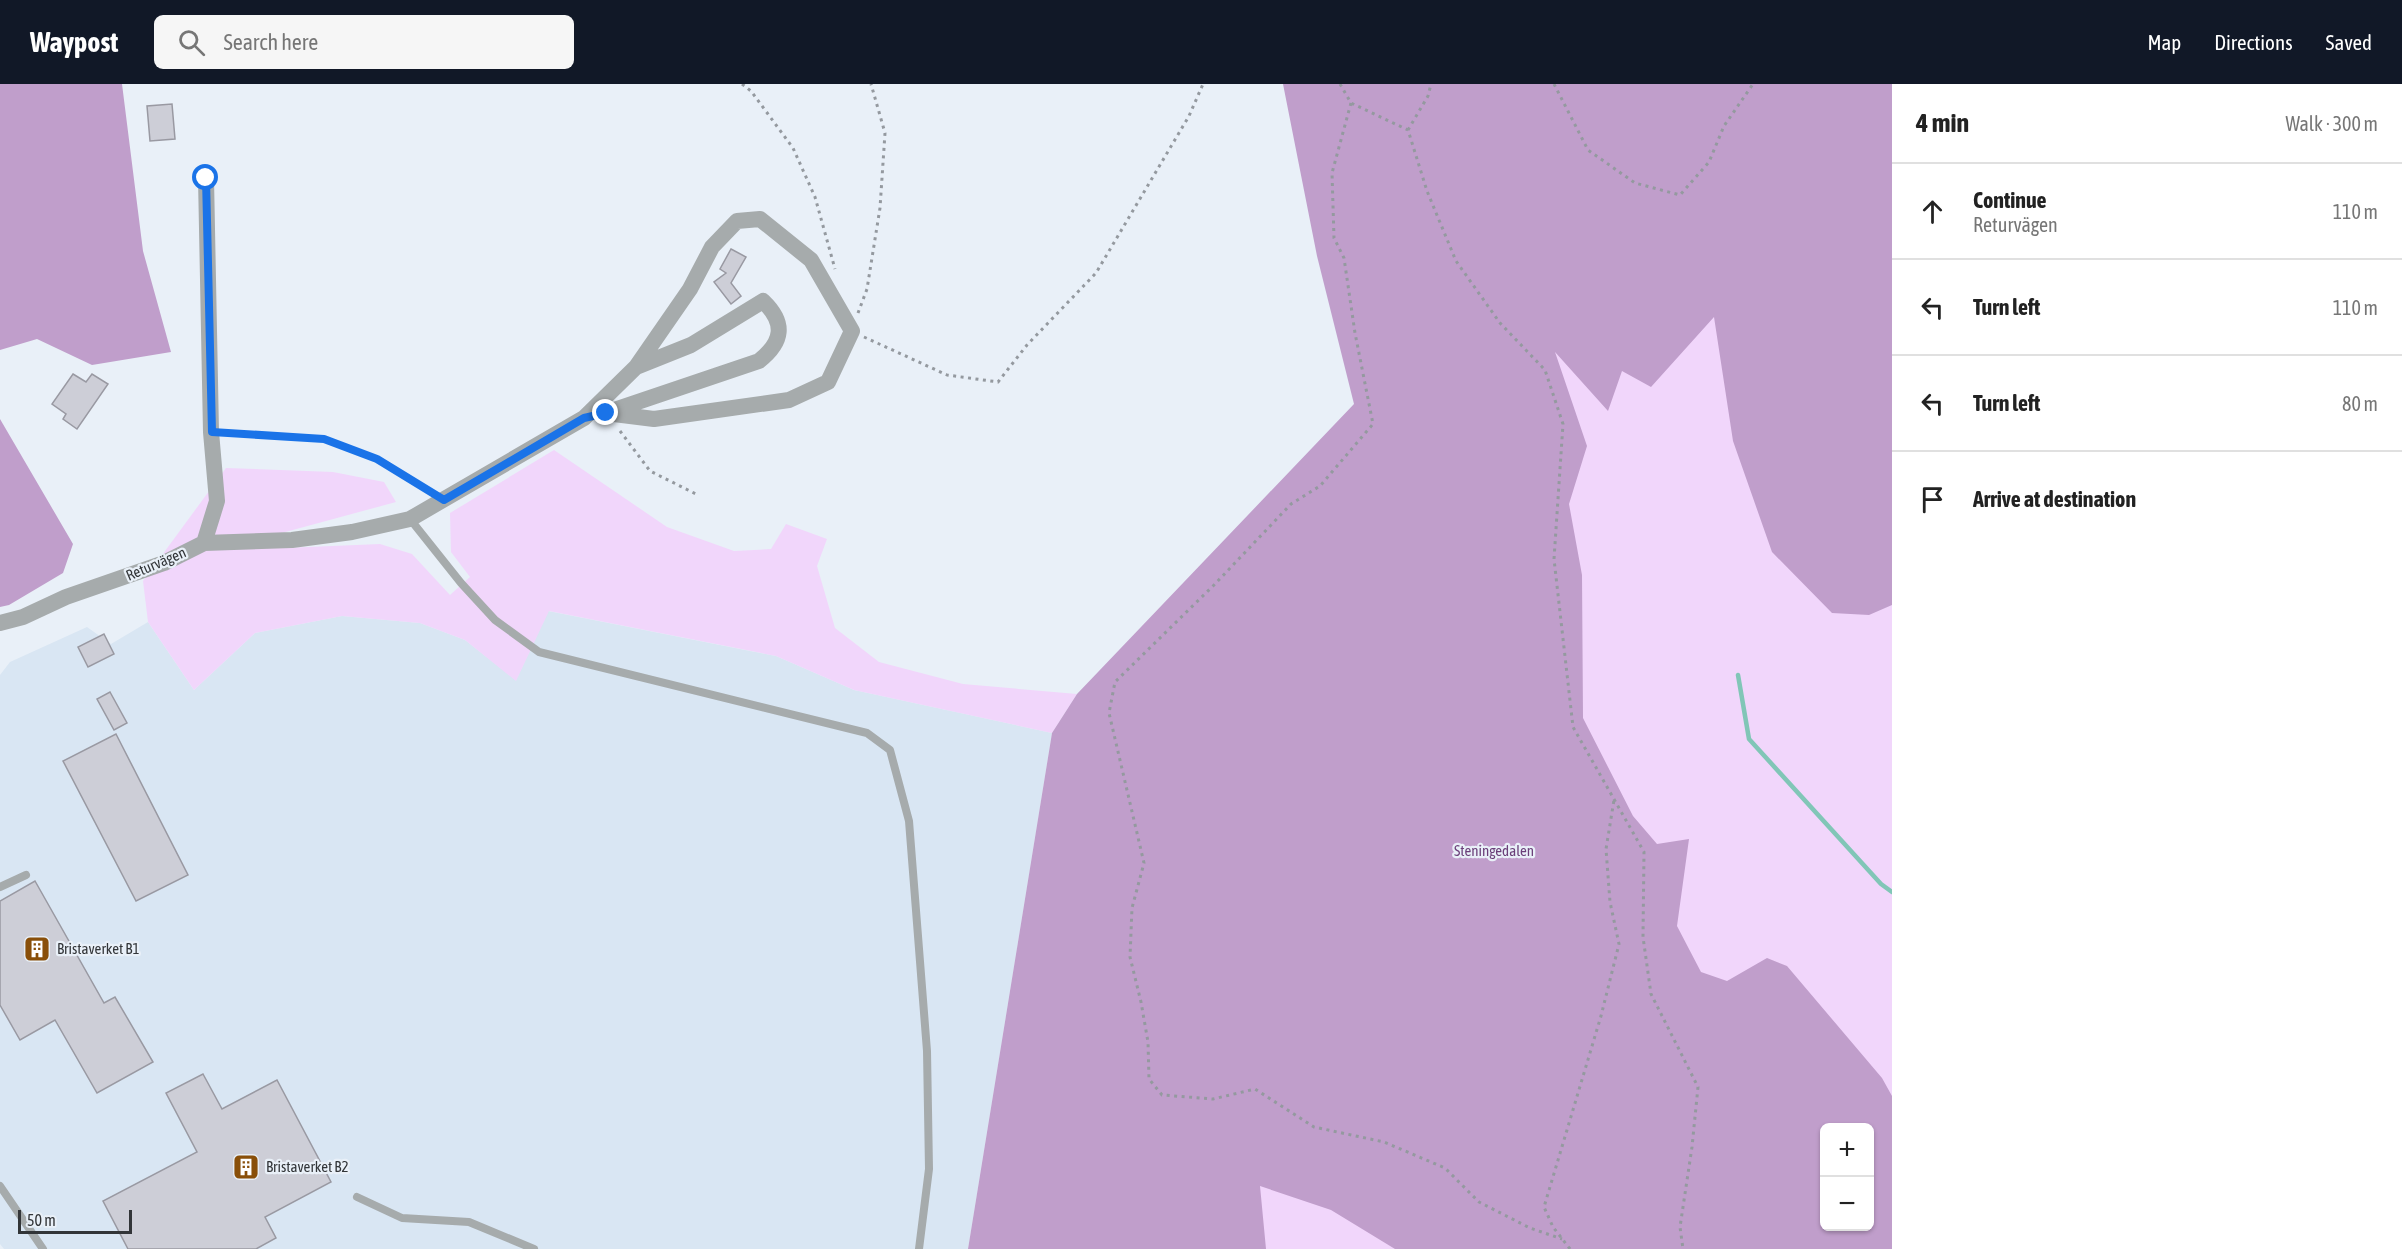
<!DOCTYPE html>
<meta charset="utf-8">
<style>
:root{--surface:#fff;--page:#f6f6f6;--text:#222;--muted:#767676;--line:#e0e0e0;--accent:#111827}
body{margin:0;font-family:"Asap Condensed",sans-serif;background:var(--page);color:var(--text)}
.controls{position:absolute;right:18px;bottom:18px;display:grid;overflow:hidden;border-radius:9px;box-shadow:0 2px 4px #0004}
.controls button{width:54px;height:54px;display:grid;place-items:center;padding:0;border:0;border-bottom:2px solid var(--line);background:var(--surface);color:var(--text);font:30px sans-serif}
.scale{position:absolute;left:18px;bottom:15px;width:114px;box-sizing:border-box;padding-left:6px;border:3px solid #323538;border-top:0;font-size:16px;line-height:21px;white-space:nowrap;color:#323538;-webkit-text-stroke:4px #e9f0f8;paint-order:stroke}
.stop{position:absolute;width:18px;height:18px;margin:-14px;border:4px solid #1a73e8;border-radius:50%;background:#fff}
.stop.end{background:#1a73e8;border-color:#fff;box-shadow:0 2px 6px #0008}
.list{margin:0;padding:0;list-style:none}
h2{display:flex;justify-content:space-between;align-items:center;height:78px;margin:0;padding:0 24px;font-size:26px}
h2 small{font-size:20px;font-weight:400;color:var(--muted)}
.list li{display:grid;grid-template-columns:39px 1fr auto;gap:18px;align-items:center;box-sizing:border-box;height:96px;padding:0 24px;border-top:2px solid var(--line)}
.list b{display:block;font-size:22px;white-space:nowrap}
.list p{margin:0;font-size:20px;white-space:nowrap;color:var(--muted)}
.list em{font-size:20px;font-style:normal;color:var(--muted)}
.icon{flex:none;width:33px;height:33px;fill:none;stroke:currentColor;stroke-width:2;stroke-linecap:round;stroke-linejoin:round}
.map{position:relative;flex:none;width:1892px;height:1165px;overflow:hidden}
header{display:flex;align-items:center;gap:36px;box-sizing:border-box;height:84px;padding:0 30px;background:var(--accent);color:#fff}
header strong{font-size:28px}
nav{display:flex;gap:33px;margin-inline-start:auto;font-size:21px}
.search{width:420px;height:54px;background:var(--page);display:flex;align-items:center;gap:15px;box-sizing:border-box;padding:0 21px;border-radius:9px;color:var(--muted);font-size:22px}
main{display:flex}
aside{flex:1;background:var(--surface)}
.map>svg:first-child{display:block}
.built{fill:#d9e6f3}
.green{fill:#f1d6fb;fill-rule:evenodd}
.forest{fill:#c09ecb;fill-rule:evenodd}
.lines{fill:none;stroke-linecap:round;stroke-linejoin:round}
.stream{stroke:#81c6b7;stroke-width:4.5}
.building{fill:#cdced7;stroke:#9999a2;stroke-width:1.5}
.path{stroke:#94999f;stroke-width:3;stroke-dasharray:3 4.5;stroke-linecap:butt}
.lane{stroke:#a6abac;stroke-width:8}
.street{stroke:#a6abac;stroke-width:16}
.route{stroke:#1a73e8;stroke-width:8}
.labels{text-anchor:middle;stroke-width:4.5;stroke-linejoin:round;paint-order:stroke}
.street-label{font-size:15px;fill:#323538;stroke:#e9f0f8}
.park-label{font-size:15px;fill:#6b3f79;stroke:#e9f0f8}
.poi-label{font-size:15px;fill:#323538;stroke:#e9f0f8;text-anchor:start}
</style>
<header>
<strong>Waypost</strong>
<div class="search"><svg class="icon" aria-label="search" viewBox="0 0 24 24"><circle cx="10" cy="10" r="6"/><path d="M15 15l6 6"/></svg>Search here</div>
<nav><a>Map</a><a>Directions</a><a>Saved</a></nav>
</header>
<main>
<div class="map">
<svg width="1892" height="1165" viewBox="0 0 1892 1165">
<rect width="100%" height="100%" fill="#e9f0f8"/>
<path class="built" d="M548 527 776 572 854 606 1052 649 968 1165H4L0 1160V591L10 578 87 543 111 560 148 538 194 606 255 549 342 532 420 539 465 556 516 596Z"/>
<path class="green" d="M1892 72V1165H973L1370 321ZM1824 1044H1870V1142H1824Z
M554 366 667 443 734 467 771 465 786 440 827 455 817 482 835 544 879 578 963 600 1077 610 1052 649 854 606 776 572 549 527 516 597 465 556 420 539 342 532 255 549 194 606 148 538 143 497 226 384 333 388 384 398 396 418 278 450 284 464 380 460 412 470 450 511 470 493 451 468 450 429Z"/>
<path class="forest" d="M0 0H122L143 167 171 268 92 281 37 255 0 266Z
M1283 0H1892V521L1869 531 1832 529 1772 468 1733 357 1714 233 1651 303 1622 287 1608 327 1555 268 1587 362 1569 420 1582 491 1583 634 1633 732 1657 760 1689 755 1677 842 1701 888 1727 897 1767 874 1787 882 1882 994 1892 1012V1165H1395L1331 1126 1260 1102 1266 1165H968L1052 649 1077 610 1354 320 1317 172ZM1824 1044H1870V1142H1824Z
M0 335 73 460 63 489 9 521 0 523Z"/>
<g class="lines">
<path class="stream" d="M1738 591 1749 655 1881 800 1892 808"/>
</g>
<path class="building" d="M172 20 175 55 150 57 147 22Z
M731 165 746 173 731 199 741 212 731 220 714 198 726 189 720 185Z
M73 290 86 298 92 290 108 300 77 345 63 335 66 330 52 320Z
M104 550 114 570 88 583 78 563Z
M110 608 127 639 114 646 97 615Z
M116 650 188 791 136 817 63 677Z
M35 797 104 919 115 913 153 978 97 1009 55 936 20 956 0 921V817Z
M203 990 222 1025 277 996 331 1098 265 1133 276 1154 256 1165H128L103 1117 197 1068 166 1009Z"/>
<g class="lines">
<path class="path" d="M742 0 751 7 793 64 815 113 835 185
M1340 0 1351 19 1408 46 1427 107 1456 177 1500 239 1545 286 1563 340 1554 475 1573 643 1644 768 1643 853 1651 910 1698 1003 1692 1063 1680 1143 1683 1165
M1554 0 1588 66 1635 99 1680 111 1709 78 1724 42 1753 0
M1351 19 1332 89 1334 154 1344 174 1355 249 1373 340 1320 402 1291 420 1214 501 1115 598 1109 629 1144 779 1132 824 1130 873 1141 918 1148 958 1149 995 1162 1011 1213 1015 1255 1005 1314 1043 1384 1058 1445 1084 1479 1118 1530 1144 1562 1155
M1408 46 1428 12 1431 0
M858 229 867 205 880 124 885 49 871 0
M864 253 947 291 998 298 1027 261 1096 189 1189 32 1203 0
M620 347 650 387 698 411
M225 349 324 355 377 375 430 407
M1570 1165 1553 1143 1544 1123 1601 932 1619 860 1610 818 1606 765 1614 716"/>
<path class="lane" d="M410 435 461 499 495 536 539 568 867 649 890 666 909 737 927 967 929 1085 919 1165
M0 803 26 791
M0 1102 43 1165
M357 1113 402 1134 469 1138 534 1165"/>
<path class="street" d="M611 327 759 277C783 258 786 239 763 217L691 261 636 283
M204 459 292 456 352 448 410 435 584 334 636 283 690 205 712 163 737 137 760 135 811 176 852 247 828 298 789 316 654 335 606 329
M0 539 23 533 66 513 164 479 204 459 217 417 211 348 206 94"/>
</g>
<g class="lines">
<path class="route" d="M206 94 212 348 324 355 377 375 444 416 584 334 606 329"/>
</g>
<defs>
<symbol id="building-square" viewBox="-11 -11 22 22"><rect x="-9" y="-9" width="18" height="18" rx="4" fill="#894f09" stroke="#e9f0f8"/><path d="M-4-6H4V6H1V3H-1V6H-4ZM-2.5-4.3h1.7v1.8h-1.7ZM.8-4.3h1.7v1.8H.8ZM-2.5-1h1.7V.8h-1.7ZM.8-1h1.7V.8H.8Z" fill="#fff"/></symbol>
</defs>
<g fill-rule="evenodd">
<use href="#building-square" x="22" y="850" width="30" height="30"/>
<use href="#building-square" x="231" y="1068" width="30" height="30"/>
</g>
<g class="labels">
<g class="street-label">
<text transform="translate(156 480) rotate(-23)" y="5">Returvägen</text>
</g>
<g class="park-label">
<text x="1494" y="772">Steningedalen</text>
</g>
<g class="poi-label">
<text x="57" y="870">Bristaverket B1</text>
<text x="266" y="1088">Bristaverket B2</text>
</g>
</g>
</svg>
<div class="controls">
<button>+</button>
<button>−</button>
</div>
<div class="scale">50 m</div>
<div class="stop" style="left:206px;top:94px"></div>
<div class="stop end" style="left:606px;top:329px"></div>
</div>
<aside>
<h2>4 min<small>Walk · 300 m</small></h2>
<ul class="list">
<li><svg class="icon" aria-label="ahead" viewBox="0 0 24 24"><path d="M12 20V5M6 11l6-6 6 6"/></svg><div><b>Continue</b><p>Returvägen</p></div><em>110 m</em></li>
<li><svg class="icon" aria-label="left" viewBox="0 0 24 24"><path d="M17 20v-9H6M10 6l-5 5 5 5"/></svg><div><b>Turn left</b></div><em>110 m</em></li>
<li><svg class="icon" aria-label="left" viewBox="0 0 24 24"><path d="M17 20v-9H6M10 6l-5 5 5 5"/></svg><div><b>Turn left</b></div><em>80 m</em></li>
<li><svg class="icon" aria-label="arrive" viewBox="0 0 24 24"><path d="M6 21V4h12l-3 4 3 4H6"/></svg><div><b>Arrive at destination</b></div></li>
</ul>
</aside>
</main>
